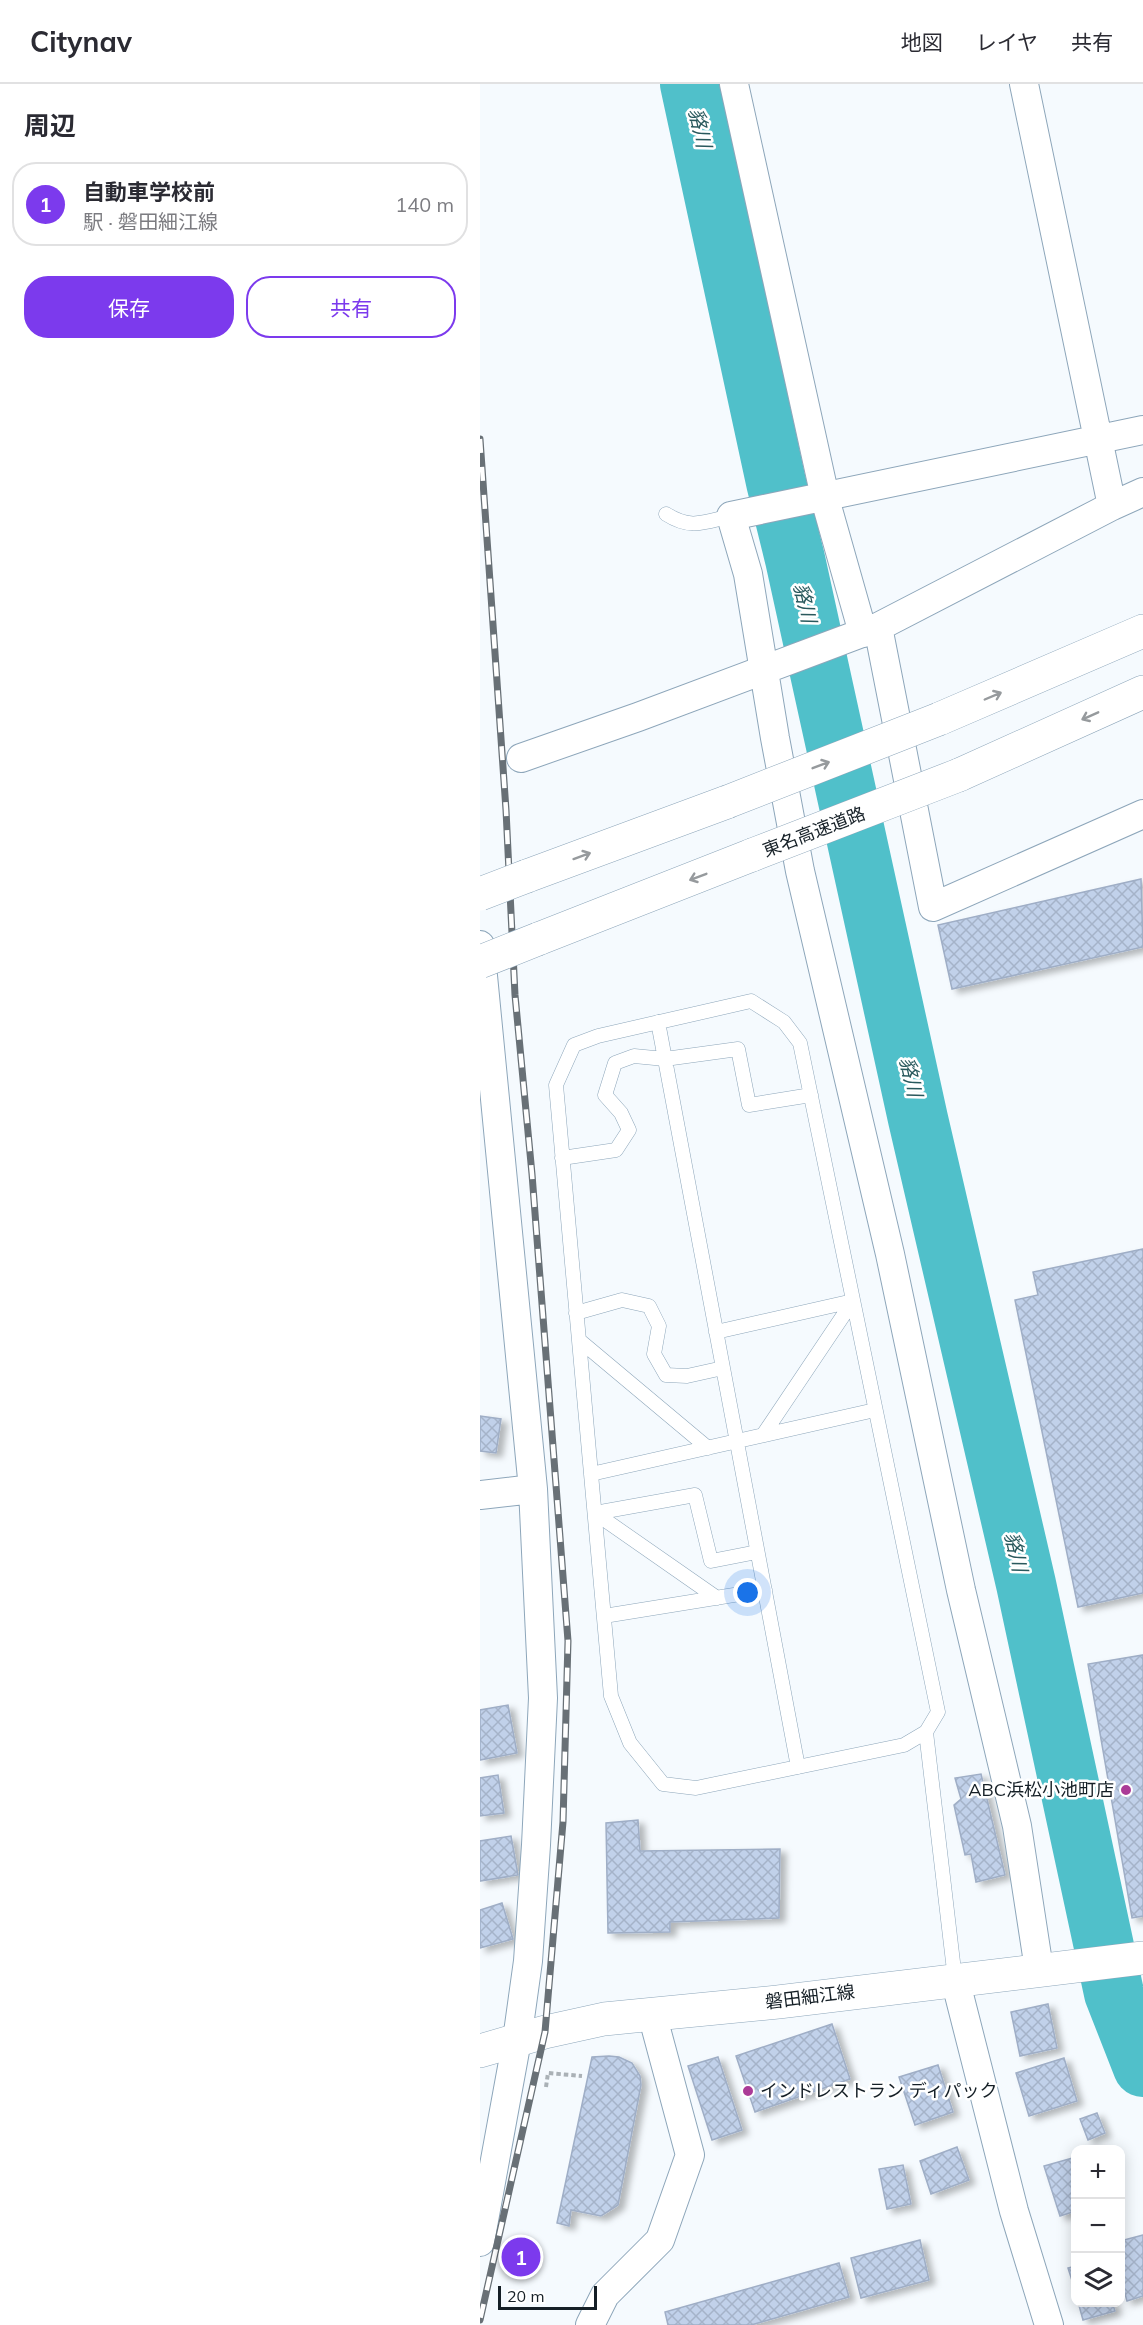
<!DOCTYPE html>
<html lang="ja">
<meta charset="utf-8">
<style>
:root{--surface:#fff;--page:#f2f2f3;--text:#2b2b33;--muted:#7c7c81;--line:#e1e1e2;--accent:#7c3aed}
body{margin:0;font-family:Mulish,"Noto Sans JP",sans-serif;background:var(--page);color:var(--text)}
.controls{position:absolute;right:18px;bottom:18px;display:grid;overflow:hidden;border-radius:12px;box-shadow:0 3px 15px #0003}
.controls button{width:54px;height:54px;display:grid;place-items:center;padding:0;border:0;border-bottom:2px solid var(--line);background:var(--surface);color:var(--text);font:30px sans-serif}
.scale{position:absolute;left:18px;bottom:15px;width:99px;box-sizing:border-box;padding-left:6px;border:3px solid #151f26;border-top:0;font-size:16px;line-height:21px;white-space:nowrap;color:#151f26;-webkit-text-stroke:4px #fff;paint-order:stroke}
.you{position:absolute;left:268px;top:1509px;width:21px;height:21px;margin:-15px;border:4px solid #fff;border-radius:50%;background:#1a73e8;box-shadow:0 0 0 9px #1a73e833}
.badge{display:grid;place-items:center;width:39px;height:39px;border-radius:50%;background:var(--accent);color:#fff;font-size:20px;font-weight:700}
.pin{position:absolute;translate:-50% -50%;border:3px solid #fff;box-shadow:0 2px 6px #0006}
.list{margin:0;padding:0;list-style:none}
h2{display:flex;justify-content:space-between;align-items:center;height:78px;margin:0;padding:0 24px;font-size:26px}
h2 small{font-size:20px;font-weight:400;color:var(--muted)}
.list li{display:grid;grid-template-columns:39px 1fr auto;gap:18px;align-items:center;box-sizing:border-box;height:84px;margin:0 12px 12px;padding:0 12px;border:2px solid var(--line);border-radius:24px}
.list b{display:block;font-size:22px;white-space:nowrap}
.list p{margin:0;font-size:20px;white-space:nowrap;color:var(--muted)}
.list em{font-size:20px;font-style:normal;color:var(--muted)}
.actions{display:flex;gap:12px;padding:18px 24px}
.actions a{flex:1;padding:14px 0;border:2px solid var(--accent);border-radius:24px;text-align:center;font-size:21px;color:var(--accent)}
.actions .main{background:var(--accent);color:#fff}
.icon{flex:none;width:33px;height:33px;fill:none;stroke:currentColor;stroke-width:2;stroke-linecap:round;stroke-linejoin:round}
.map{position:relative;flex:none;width:663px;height:2241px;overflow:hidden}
header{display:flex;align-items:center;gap:36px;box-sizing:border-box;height:84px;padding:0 30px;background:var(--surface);border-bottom:2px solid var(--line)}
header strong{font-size:28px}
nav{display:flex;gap:33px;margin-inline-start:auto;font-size:21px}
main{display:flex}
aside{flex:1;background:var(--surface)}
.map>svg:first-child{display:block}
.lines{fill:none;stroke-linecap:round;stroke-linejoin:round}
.river{stroke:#50c0ca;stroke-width:60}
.building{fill:url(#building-cross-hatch);stroke:#9faec6;stroke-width:1.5;filter:url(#shadow)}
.service-casing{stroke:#8da6ba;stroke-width:15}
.minor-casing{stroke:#8da6ba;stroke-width:30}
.secondary-casing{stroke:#8da6ba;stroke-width:34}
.motorway-casing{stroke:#8da6ba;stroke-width:34}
.path{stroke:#aab1b6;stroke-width:4;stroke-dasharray:4.5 3;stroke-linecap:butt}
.service{stroke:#fff;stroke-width:14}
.minor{stroke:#fff;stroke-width:28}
.secondary{stroke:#fff;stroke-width:33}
.motorway{stroke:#fff;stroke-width:33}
.rail-casing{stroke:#687076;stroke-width:7}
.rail{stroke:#fff;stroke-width:4.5;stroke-dasharray:14;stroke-linecap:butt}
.motorway-bridge-casing{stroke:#8da6ba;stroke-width:34;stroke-linecap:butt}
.motorway-bridge{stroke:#fff;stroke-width:33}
.oneway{stroke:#969a9d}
.poi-dot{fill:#ab3b97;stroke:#fff;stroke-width:2}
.labels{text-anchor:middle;stroke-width:5;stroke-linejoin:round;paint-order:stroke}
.street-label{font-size:18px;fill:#151f26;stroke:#fff}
.poi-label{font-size:18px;fill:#151f26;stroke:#fff;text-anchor:end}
.water-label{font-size:20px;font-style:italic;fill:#29595d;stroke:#fff}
</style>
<header>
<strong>Citynav</strong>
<nav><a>地図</a><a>レイヤ</a><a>共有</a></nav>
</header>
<main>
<aside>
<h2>周辺<small></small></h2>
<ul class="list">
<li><span class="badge">1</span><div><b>自動車学校前</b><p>駅 · 磐田細江線</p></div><em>140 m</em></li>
</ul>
<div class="actions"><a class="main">保存</a><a>共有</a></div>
</aside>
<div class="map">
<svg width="663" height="2241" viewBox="0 0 663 2241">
<defs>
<pattern id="building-cross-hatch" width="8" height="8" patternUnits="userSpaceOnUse" patternTransform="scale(1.5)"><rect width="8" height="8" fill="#c1d1ea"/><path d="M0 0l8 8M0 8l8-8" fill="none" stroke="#a5b3c9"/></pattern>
<filter id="shadow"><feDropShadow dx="6" dy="4" stdDeviation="3" flood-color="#0004"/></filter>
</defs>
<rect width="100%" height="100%" fill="#f5fafe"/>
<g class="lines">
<path class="river" d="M210 0 296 398 315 475 438 1035 546 1500 634 1909 663 1983"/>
</g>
<path class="building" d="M661 795 663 863 472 905 458 841Z
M663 1165V1509L598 1523 535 1216 558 1211 553 1188Z
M0 1332 21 1335 16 1369 0 1367Z
M663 1571V1832L652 1834 608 1580Z
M28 1621 37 1669 0 1676V1626Z
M501 1690 525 1791 496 1798 491 1770 485 1771 474 1721 481 1715 475 1694Z
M18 1691 24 1729 0 1732V1694Z
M158 1736 160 1767 300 1765 299 1834 190 1838V1848L128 1849 126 1739Z
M31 1752 38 1791 0 1797V1757Z
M22 1819 33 1855 0 1864V1826Z
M568 1920 577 1964 540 1972 531 1928Z
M352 1940 370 1995 275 2028 256 1972Z
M129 1972 139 1973 152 1979 160 1992 161 2001 138 2121 121 2132 91 2126 89 2142 77 2139 112 1973Z
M238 1973 262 2046 232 2056 208 1982Z
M584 1974 597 2017 549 2032 536 1989Z
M458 1981 473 2028 435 2041 419 1993Z
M617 2029 625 2049 608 2056 600 2035Z
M477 2063 489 2096 451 2110 440 2077Z
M596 2073V2127L580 2132 564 2082Z
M423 2081 431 2120 407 2125 399 2085Z
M663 2151V2212L647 2217 640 2192V2157Z
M440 2156 449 2196 381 2214 371 2174Z
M359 2179 369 2213 271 2241H188L185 2228Z
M596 2182V2209L588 2184Z
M598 2218H632L635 2227 603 2236Z"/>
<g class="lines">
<defs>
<path id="service" d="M186 430C211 446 224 438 251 432
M271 917 304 938 320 959 458 1628 446 1648 424 1661 216 1704 183 1700 150 1659 131 1612 76 1001 94 961 118 952Z
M178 938 318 1683
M82 1074 136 1066 149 1046 141 1029 125 1011 135 979 154 972 185 975 258 965 269 1021 331 1011
M96 1229 142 1216 169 1222 179 1242 174 1270 186 1291 207 1292 243 1284
M236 1248 373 1217
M99 1256 228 1364
M283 1351 373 1217
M111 1390 395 1326
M115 1429 215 1411 231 1477 277 1468
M115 1429 237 1514
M124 1532 285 1506
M446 1648 475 1895"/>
<path id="minor" d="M254 0 347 422 383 549
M544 0 632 422
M398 543 453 823 663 730
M41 674 158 633 398 543 632 422 663 408
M0 861 53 1405 0 1411
M559 1885 537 1742 481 1506 410 1170 320 787 295 654 268 490 251 432 663 346
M475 1895 534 2127 569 2241
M0 2158 37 1956 48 1877 56 1761 63 1614 53 1405
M110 2241 125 2211 180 2156 210 2071 172 1930"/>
<path id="secondary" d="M0 1967 65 1948 124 1935 298 1918 663 1874"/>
<path id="motorway" d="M459 635 663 547
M479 691 663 608
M47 792 247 718
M58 855 272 771"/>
</defs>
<use href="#service" class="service-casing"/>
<use href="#minor" class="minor-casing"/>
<use href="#secondary" class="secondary-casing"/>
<use href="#motorway" class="motorway-casing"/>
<path class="path" d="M66 2003 68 1989 102 1992"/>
<use href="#service" class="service"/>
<use href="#minor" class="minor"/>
<use href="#secondary" class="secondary"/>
<use href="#motorway" class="motorway"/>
<defs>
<path id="rail" d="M0 355 26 726 35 911 52 1090 88 1557 83 1738 65 1948 0 2236"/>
</defs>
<use href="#rail" class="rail-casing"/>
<use href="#rail" class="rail"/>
<defs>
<path id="motorway-bridge" d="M247 718 459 635
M272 771 479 691
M0 810 47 792
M0 878 58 855"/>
</defs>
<use href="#motorway-bridge" class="motorway-bridge-casing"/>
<use href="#motorway-bridge" class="motorway-bridge"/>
</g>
<defs><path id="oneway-shaft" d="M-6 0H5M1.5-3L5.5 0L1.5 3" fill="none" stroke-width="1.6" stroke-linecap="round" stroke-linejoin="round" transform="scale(1.5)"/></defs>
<g class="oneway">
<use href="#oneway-shaft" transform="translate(513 612) rotate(-23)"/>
<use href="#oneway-shaft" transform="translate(610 632) rotate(156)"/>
<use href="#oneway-shaft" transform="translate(341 681) rotate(-21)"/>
<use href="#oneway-shaft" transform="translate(102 772) rotate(-20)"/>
<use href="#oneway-shaft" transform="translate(218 793) rotate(159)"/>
</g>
<g class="poi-dot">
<circle cx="646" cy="1706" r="6"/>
<circle cx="268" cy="2007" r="6"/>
</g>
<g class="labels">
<g class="street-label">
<text transform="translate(334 748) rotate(-21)" y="6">東名高速道路</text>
<text transform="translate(330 1913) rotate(-7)" y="6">磐田細江線</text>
</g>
<g class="poi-label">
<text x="634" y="1712">ABC浜松小池町店</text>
<text x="280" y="2013" text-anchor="start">インドレストラン ディパック</text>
</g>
<g class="water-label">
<text transform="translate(220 44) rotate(77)" y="7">貉川</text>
<text transform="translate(325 519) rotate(77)" y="7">貉川</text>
<text transform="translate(431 993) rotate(77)" y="7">貉川</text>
<text transform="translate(536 1468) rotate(77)" y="7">貉川</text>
</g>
</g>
</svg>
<div class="controls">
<button>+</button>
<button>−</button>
<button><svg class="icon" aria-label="layers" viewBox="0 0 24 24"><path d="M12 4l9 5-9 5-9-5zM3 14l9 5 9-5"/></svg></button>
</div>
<div class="scale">20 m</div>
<div class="you"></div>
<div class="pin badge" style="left:41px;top:2173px">1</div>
</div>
</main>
